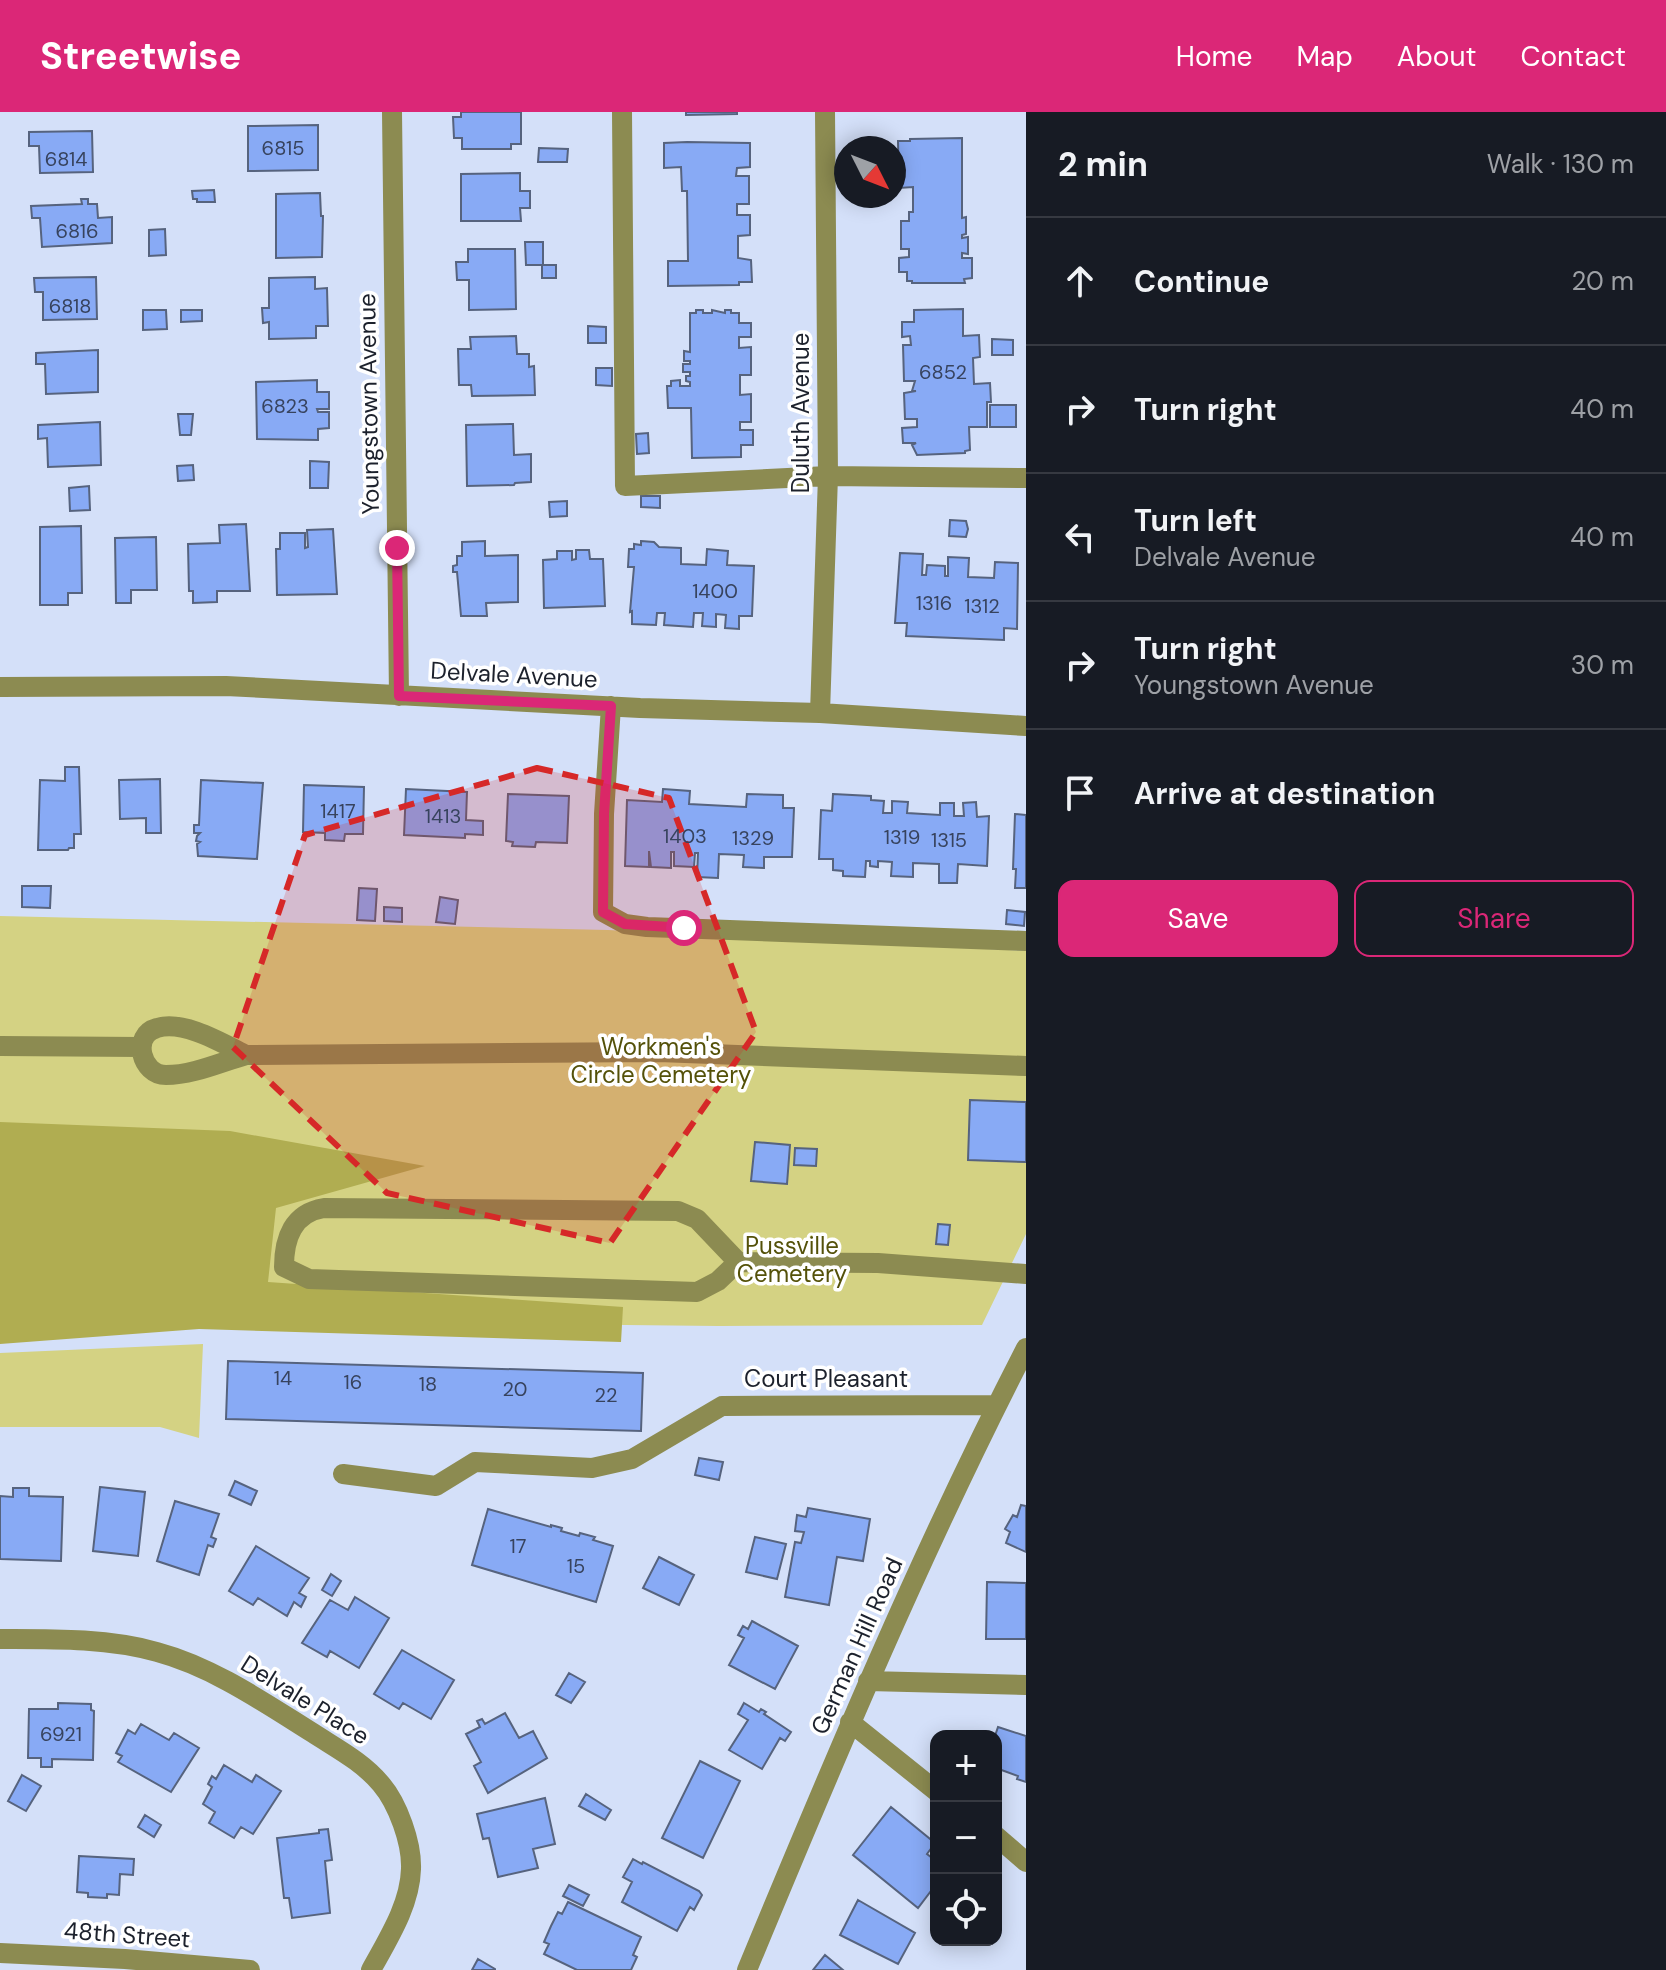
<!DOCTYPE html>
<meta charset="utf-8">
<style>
:root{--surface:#171b24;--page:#242831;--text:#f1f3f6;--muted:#9ea1a6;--line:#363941;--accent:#db2777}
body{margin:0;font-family:"DM Sans",sans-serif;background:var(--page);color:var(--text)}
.controls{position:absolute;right:24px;bottom:24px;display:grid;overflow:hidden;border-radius:16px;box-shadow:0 4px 20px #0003}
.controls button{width:72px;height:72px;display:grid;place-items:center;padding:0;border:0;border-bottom:2px solid var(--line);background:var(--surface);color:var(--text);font:40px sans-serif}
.compass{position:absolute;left:834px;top:24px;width:72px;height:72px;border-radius:50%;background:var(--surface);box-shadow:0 4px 20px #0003;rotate:132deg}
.stop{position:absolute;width:24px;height:24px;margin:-18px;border:6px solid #db2777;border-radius:50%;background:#fff}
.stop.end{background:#db2777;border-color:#fff;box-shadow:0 2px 8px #0008}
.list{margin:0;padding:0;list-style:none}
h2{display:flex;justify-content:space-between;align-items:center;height:104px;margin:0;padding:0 32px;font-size:34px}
h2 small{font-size:26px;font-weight:400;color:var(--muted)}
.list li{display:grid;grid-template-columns:52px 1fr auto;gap:24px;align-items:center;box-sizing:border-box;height:128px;padding:0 32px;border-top:2px solid var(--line)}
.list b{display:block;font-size:30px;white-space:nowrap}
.list p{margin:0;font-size:26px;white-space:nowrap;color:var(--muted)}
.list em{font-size:26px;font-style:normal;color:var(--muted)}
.actions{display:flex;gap:16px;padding:24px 32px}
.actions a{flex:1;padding:18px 0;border:2px solid var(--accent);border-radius:16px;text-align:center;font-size:28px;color:var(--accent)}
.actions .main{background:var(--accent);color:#fff}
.icon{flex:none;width:44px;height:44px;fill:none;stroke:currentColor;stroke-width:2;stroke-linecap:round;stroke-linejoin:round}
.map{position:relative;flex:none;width:1026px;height:1858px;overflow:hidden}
header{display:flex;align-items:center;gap:48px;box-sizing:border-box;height:112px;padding:0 40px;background:var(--accent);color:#fff}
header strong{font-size:38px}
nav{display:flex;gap:44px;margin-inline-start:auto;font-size:28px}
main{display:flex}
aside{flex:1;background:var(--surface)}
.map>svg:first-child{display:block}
.green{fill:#d4d283}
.forest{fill:#b0ad51}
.building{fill:#88aaf5;stroke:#56637e;stroke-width:2}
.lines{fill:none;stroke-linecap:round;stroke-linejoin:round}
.minor{stroke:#8c8b51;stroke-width:20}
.route{stroke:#db2777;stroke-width:10}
.marked{fill:#d62828;fill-opacity:0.2;stroke:#d62828;stroke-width:6;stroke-dasharray:16 10;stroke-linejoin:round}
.labels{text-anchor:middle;stroke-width:7;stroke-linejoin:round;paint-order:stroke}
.number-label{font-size:20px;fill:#37435e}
.street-label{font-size:24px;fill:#1c212c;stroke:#fff}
.park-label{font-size:24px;fill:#545109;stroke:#fff}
</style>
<header>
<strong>Streetwise</strong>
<nav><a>Home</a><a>Map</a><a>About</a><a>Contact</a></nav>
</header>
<main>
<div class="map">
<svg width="1026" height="1858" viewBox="0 0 1026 1858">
<rect width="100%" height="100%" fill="#d4e0f9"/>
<path class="green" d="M0 804 608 818 1026 839V1122L982 1213 719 1214 226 1209 0 1044Z
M203 1232 199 1326 160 1315H0V1241Z"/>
<path class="forest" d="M0 1010 230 1019 425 1054 276 1096 268 1170 623 1195 621 1230 199 1217 0 1232Z"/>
<path class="building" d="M461 0H521V32H511V37H462V26H454L453 5H461Z
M686 0H737V2L686 3Z
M318 13V58L248 59V14Z
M92 19 93 60 40 61 39 34H29V20Z
M962 26V106L966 105V122L962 123V126L968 125V142L962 141V146H972V166L964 167 965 171H912V169H907V160H899V146L909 145V137H901V109H909V100H913V75L899 76 898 29H910V27Z
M687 30 750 31V55L737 56 736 64H749V92H737V103H750V123L738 124V146L751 148 752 170H739V173L668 174V149H688L687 79H682L681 55 664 56V31Z
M539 36 568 37 567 50H538Z
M520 61V79H530V96H520L521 109H461V62Z
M214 78 215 90H197V87H193L192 79Z
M320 81 321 104H323L322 145 276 146V82Z
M81 87H88V92H97L98 106 112 105V131L42 135 40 106H32L31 94 82 92Z
M165 117 166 143 149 144V118Z
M525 130H543V153H556V166H542V153H526Z
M468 137H515L516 197 469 198V168H457L456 150H468Z
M96 165 97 207 43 208V180H35L34 166Z
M315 165V177L327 176 328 214H316V226L269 227V210L263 211 262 196H269V166Z
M963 197V224L979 223 980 245 973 246 974 272 990 271 991 290H987V315H969L970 338 965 339V341L917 343 912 333 916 331H903L902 316 917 315V307H905L904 281 916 279H912L915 269H904L903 233H911L910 224 902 225V210H914V198Z
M143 198H166L167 217 143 218Z
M181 198H202V209L181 210Z
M696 198H703V201H712V198L725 201V198H731V201H739V211H751V225H739V236L751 235V263H740V283L751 282V310H740V318H753V333H741V345L692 346 691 296H668L667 274H671V269L680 268V274H690V270L686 269V264H690V260H683V252H690V249H684V239L690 240V201H696Z
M588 214 606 215V231H588Z
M516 224 517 242H529V255L534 254 535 283 472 284 471 273H459L458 237H471L470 225Z
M992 227 1013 228V243H992Z
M98 238V280L46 282 45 252H36V241Z
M596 256H612V274L596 273Z
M317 268V280H329V297H317L318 300H329V316L318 317V328L257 327 256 270Z
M990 293H1016V315H990Z
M178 302H193L191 323H180Z
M100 310 101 353 48 355 47 326 38 327V313Z
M513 312 514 343 531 342V370L515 371 514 373 467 374 466 313Z
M648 321 649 341 637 342 636 322Z
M310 349 329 350 328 376H310Z
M193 353 194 368 178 369 177 354Z
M89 374 90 398 70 399 69 376Z
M641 384H660V396L641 395Z
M567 389V404L550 405 549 390Z
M950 408 966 409 968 417 966 425 949 424Z
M246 412 250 479H217V490L193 491V479H189L188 432 220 431 219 413Z
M81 414 82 481H68V493H40V415Z
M333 417 337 482 277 483 276 437H280V421H305V436L308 435 307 418Z
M156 425 157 478H131V491H116L115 426Z
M485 429V444L518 443V490L486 491 487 504H461L457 460H453V454L457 453V444H462V430Z
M641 429 654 430 659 435 681 436V452L706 453 707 437 728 439 727 453 754 454 752 504H739V517L725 516 726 503 716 502V515L702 514 703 501H694L693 515 664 513 665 501H657L656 513 632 512V499L630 500 634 455H628L629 437H634V432L641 433Z
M576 438H589L590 447H603L605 494 544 496 543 448 557 447V439H572V448L576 447Z
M900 441 923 442 922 463H926L927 453 945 454V464H948V445L969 446 968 465 994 466 995 450 1018 451 1017 517 1004 516V528L906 524 907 511H895Z
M65 655H79L81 722H74V736H69L68 738H38L40 668 65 669Z
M160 667 161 721H146V706L120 707 119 668Z
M201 668 263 671 257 747 198 744 197 732 200 730 196 729 197 724 200 721H194V713H199Z
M304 673 364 675 363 722H345L344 729 325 728V721L303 720Z
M406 677 467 680 466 708 483 709V723L465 722V726L404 723Z
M663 677 690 679 689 692 746 695 747 682 783 683V696H794L792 745H764V756L743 755 744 743 719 742 718 766 697 765 698 741H695L694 755 674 754V740H671V756L651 755 649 739V755L625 754 627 688 662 690Z
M508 682 569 684 567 731 536 730 535 735 512 734 513 730 506 729Z
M833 682 871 684V688L884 689 883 701H892V689L908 690 907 701 940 703V691H954V704H964L963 691 976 690 977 705 989 704 987 754 958 752 957 771H939V752L913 751V765L891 764 892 750 878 749V755L870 754V749H866L865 765 843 764V759L833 758V747H819L821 698 832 699Z
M1015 702 1026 703V776H1015L1016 757H1013Z
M22 774H51L50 796 22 795Z
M359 776 377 777 375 809 357 808Z
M440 785 458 788 455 812 436 810Z
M384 795 402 796V810L384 809Z
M1007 798 1025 800 1024 814 1006 812Z
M970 988 1026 990V1050L968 1048Z
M755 1030 790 1033 787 1072 751 1069Z
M795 1036 817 1037 816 1054 794 1053Z
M938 1112 950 1113 948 1133 936 1132Z
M228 1249 643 1261 641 1319 226 1307Z
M699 1346 723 1350 719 1368 695 1363Z
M235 1369 257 1379 251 1393 229 1383Z
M100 1375 145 1380 138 1444 93 1439Z
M13 1376H29V1384L63 1385 61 1449 0 1447V1384L13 1385Z
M175 1389 219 1402 211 1425 216 1427 213 1435 208 1433 199 1463 157 1449Z
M1021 1393 1026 1394V1440L1006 1431 1010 1420 1005 1417 1013 1403 1017 1405Z
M808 1396 870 1407 863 1449 837 1445 829 1493 785 1485 795 1430 801 1431 804 1420 795 1419 797 1403 806 1405Z
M488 1397 551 1415V1413L562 1416 561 1419 579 1424 580 1421 595 1425 593 1428 613 1434 596 1490 472 1453Z
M755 1425 786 1432 777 1467 746 1460Z
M256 1434 309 1466 299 1481 306 1485 301 1495 294 1490 287 1504 258 1486 253 1493 229 1479Z
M659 1445 694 1463 679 1493 643 1476Z
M331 1462 341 1469 332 1484 322 1478Z
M987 1470 1026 1471V1527H986Z
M355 1485 389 1506 359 1556 330 1539 327 1545 302 1531 330 1488 348 1498Z
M752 1509 798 1534 775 1577 729 1553 744 1526 738 1523 743 1514 748 1517Z
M402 1538 454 1568 431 1607 403 1591 399 1597 374 1582Z
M569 1561 585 1570 571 1591 556 1583Z
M58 1591 91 1592V1598L94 1599 93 1648 52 1647V1655H41V1646H28L29 1597H58Z
M744 1591 759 1600 761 1597 766 1600 764 1602 791 1620 785 1629 780 1626 762 1657 729 1638 748 1608 738 1602Z
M505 1601 519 1626 533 1619 547 1646 488 1681 474 1654 481 1650 466 1622 480 1615 477 1609 482 1607 485 1612Z
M141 1612 169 1628 174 1621 199 1636 171 1680 118 1650 122 1644 116 1641 128 1618 135 1622Z
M998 1615 1026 1624V1670L1017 1667 1018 1664 996 1656 995 1624Z
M700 1649 740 1669 703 1746 662 1726Z
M224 1653 252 1670 256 1663 281 1679 253 1722 241 1715 234 1726 209 1711 215 1700 203 1692 212 1675 208 1672 212 1664 216 1667Z
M22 1663 41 1674 26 1699 8 1689Z
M586 1682 611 1698 605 1708 579 1694Z
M545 1686 555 1732 533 1737 538 1756 498 1765 489 1726 483 1727 477 1702Z
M891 1695 935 1731 927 1742 936 1749V1783L931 1779 918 1796 853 1743Z
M145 1703 161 1713 154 1725 138 1715Z
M328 1717 332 1748 325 1749 330 1801 292 1806 289 1786H284L277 1726 319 1721V1718Z
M79 1744 134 1747 133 1763 120 1762 119 1783 107 1782V1786L88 1785V1781L77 1780Z
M633 1747 642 1752 643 1750 699 1779 702 1783 694 1798 690 1795 677 1819 622 1790 632 1770 623 1765Z
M569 1773 589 1783 583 1794 563 1784Z
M858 1788 915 1821 898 1852 840 1823Z
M568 1790 641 1825 633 1843 637 1845 631 1858H577L544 1842 549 1832 544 1830 551 1814 558 1800 562 1802Z
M825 1843 843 1858H813Z
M478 1847 495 1857V1858H472Z"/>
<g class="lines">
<path class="minor" d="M392 0 399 584
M622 0 625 374 828 364 1026 366
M0 575 226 574 640 596 820 601 1026 614
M611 594 604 702 603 800 625 812 647 815 1026 829
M820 601 828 364 825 0
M0 934 141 935
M246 943C222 931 184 908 157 916 131 923 141 963 166 963 193 963 221 950 246 943L659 940 1026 954
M324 1096 678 1099 697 1107 738 1150 718 1169 697 1180 309 1167 284 1155C284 1126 293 1101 324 1096Z
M738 1150 878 1151 1026 1162
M343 1362 436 1374 475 1350 592 1356 632 1347 722 1294 997 1293
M0 1527C51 1527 108 1526 157 1540 213 1555 265 1591 313 1621 336 1636 363 1650 381 1672 398 1692 412 1731 411 1757 410 1793 388 1827 371 1858
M868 1569 1026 1573
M850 1610 936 1679
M996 1724 1026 1750
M0 1841 125 1847 250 1858
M747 1858C834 1648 922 1438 1026 1236"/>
</g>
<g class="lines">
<path class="route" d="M397 436 399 584 611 594 604 702 603 800 625 812 684 816"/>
</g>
<path class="marked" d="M537 656 669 686 756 920 610 1131 387 1081 233 935 305 723Z"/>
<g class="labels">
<g class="number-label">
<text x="283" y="43">6815</text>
<text x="66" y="54">6814</text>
<text x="77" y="126">6816</text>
<text x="70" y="201">6818</text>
<text x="943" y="267">6852</text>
<text x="285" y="301">6823</text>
<text x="715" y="486">1400</text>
<text x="934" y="498">1316</text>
<text x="982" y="501">1312</text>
<text x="338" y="706">1417</text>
<text x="443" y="711">1413</text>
<text x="685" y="731">1403</text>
<text x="902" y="732">1319</text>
<text x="753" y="733">1329</text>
<text x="949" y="735">1315</text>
<text x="283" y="1273">14</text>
<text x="353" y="1277">16</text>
<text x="428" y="1279">18</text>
<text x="515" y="1284">20</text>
<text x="606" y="1290">22</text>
<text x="518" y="1441">17</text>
<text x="576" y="1461">15</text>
<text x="61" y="1629">6921</text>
</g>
<g class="street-label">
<text transform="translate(369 292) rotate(-91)" y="8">Youngstown Avenue</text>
<text transform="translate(801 301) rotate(-90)" y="8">Duluth Avenue</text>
<text transform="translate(514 563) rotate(3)" y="8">Delvale Avenue</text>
<text x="826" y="1275">Court Pleasant</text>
<text transform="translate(857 1534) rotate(-66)" y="8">German Hill Road</text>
<text transform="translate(305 1588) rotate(32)" y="8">Delvale Place</text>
<text transform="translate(127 1823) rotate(4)" y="8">48th Street</text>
</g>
<g class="park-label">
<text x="661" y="943">Workmen's<tspan x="661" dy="28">Circle Cemetery</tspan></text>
<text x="792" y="1142">Pussville<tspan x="792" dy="28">Cemetery</tspan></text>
</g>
</g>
</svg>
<div class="controls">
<button>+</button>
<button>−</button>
<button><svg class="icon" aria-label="locate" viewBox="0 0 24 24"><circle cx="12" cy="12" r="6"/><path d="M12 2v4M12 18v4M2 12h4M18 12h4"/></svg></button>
</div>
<svg class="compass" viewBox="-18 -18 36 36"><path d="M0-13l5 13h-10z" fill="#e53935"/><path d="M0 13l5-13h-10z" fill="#9ea1a6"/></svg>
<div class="stop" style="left:684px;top:816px"></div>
<div class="stop end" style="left:397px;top:436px"></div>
</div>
<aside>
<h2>2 min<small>Walk · 130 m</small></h2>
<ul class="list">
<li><svg class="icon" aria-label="ahead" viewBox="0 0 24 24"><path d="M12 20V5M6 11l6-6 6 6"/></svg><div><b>Continue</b></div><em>20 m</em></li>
<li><svg class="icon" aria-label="right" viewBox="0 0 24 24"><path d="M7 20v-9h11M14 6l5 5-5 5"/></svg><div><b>Turn right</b></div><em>40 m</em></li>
<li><svg class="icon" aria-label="left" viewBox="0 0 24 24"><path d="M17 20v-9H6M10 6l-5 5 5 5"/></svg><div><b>Turn left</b><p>Delvale Avenue</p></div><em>40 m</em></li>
<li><svg class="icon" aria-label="right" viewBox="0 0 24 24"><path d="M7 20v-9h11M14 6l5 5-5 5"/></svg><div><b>Turn right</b><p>Youngstown Avenue</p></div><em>30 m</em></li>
<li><svg class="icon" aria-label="arrive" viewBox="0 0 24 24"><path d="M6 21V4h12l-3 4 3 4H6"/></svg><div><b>Arrive at destination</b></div></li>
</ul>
<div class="actions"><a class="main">Save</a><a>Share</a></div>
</aside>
</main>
